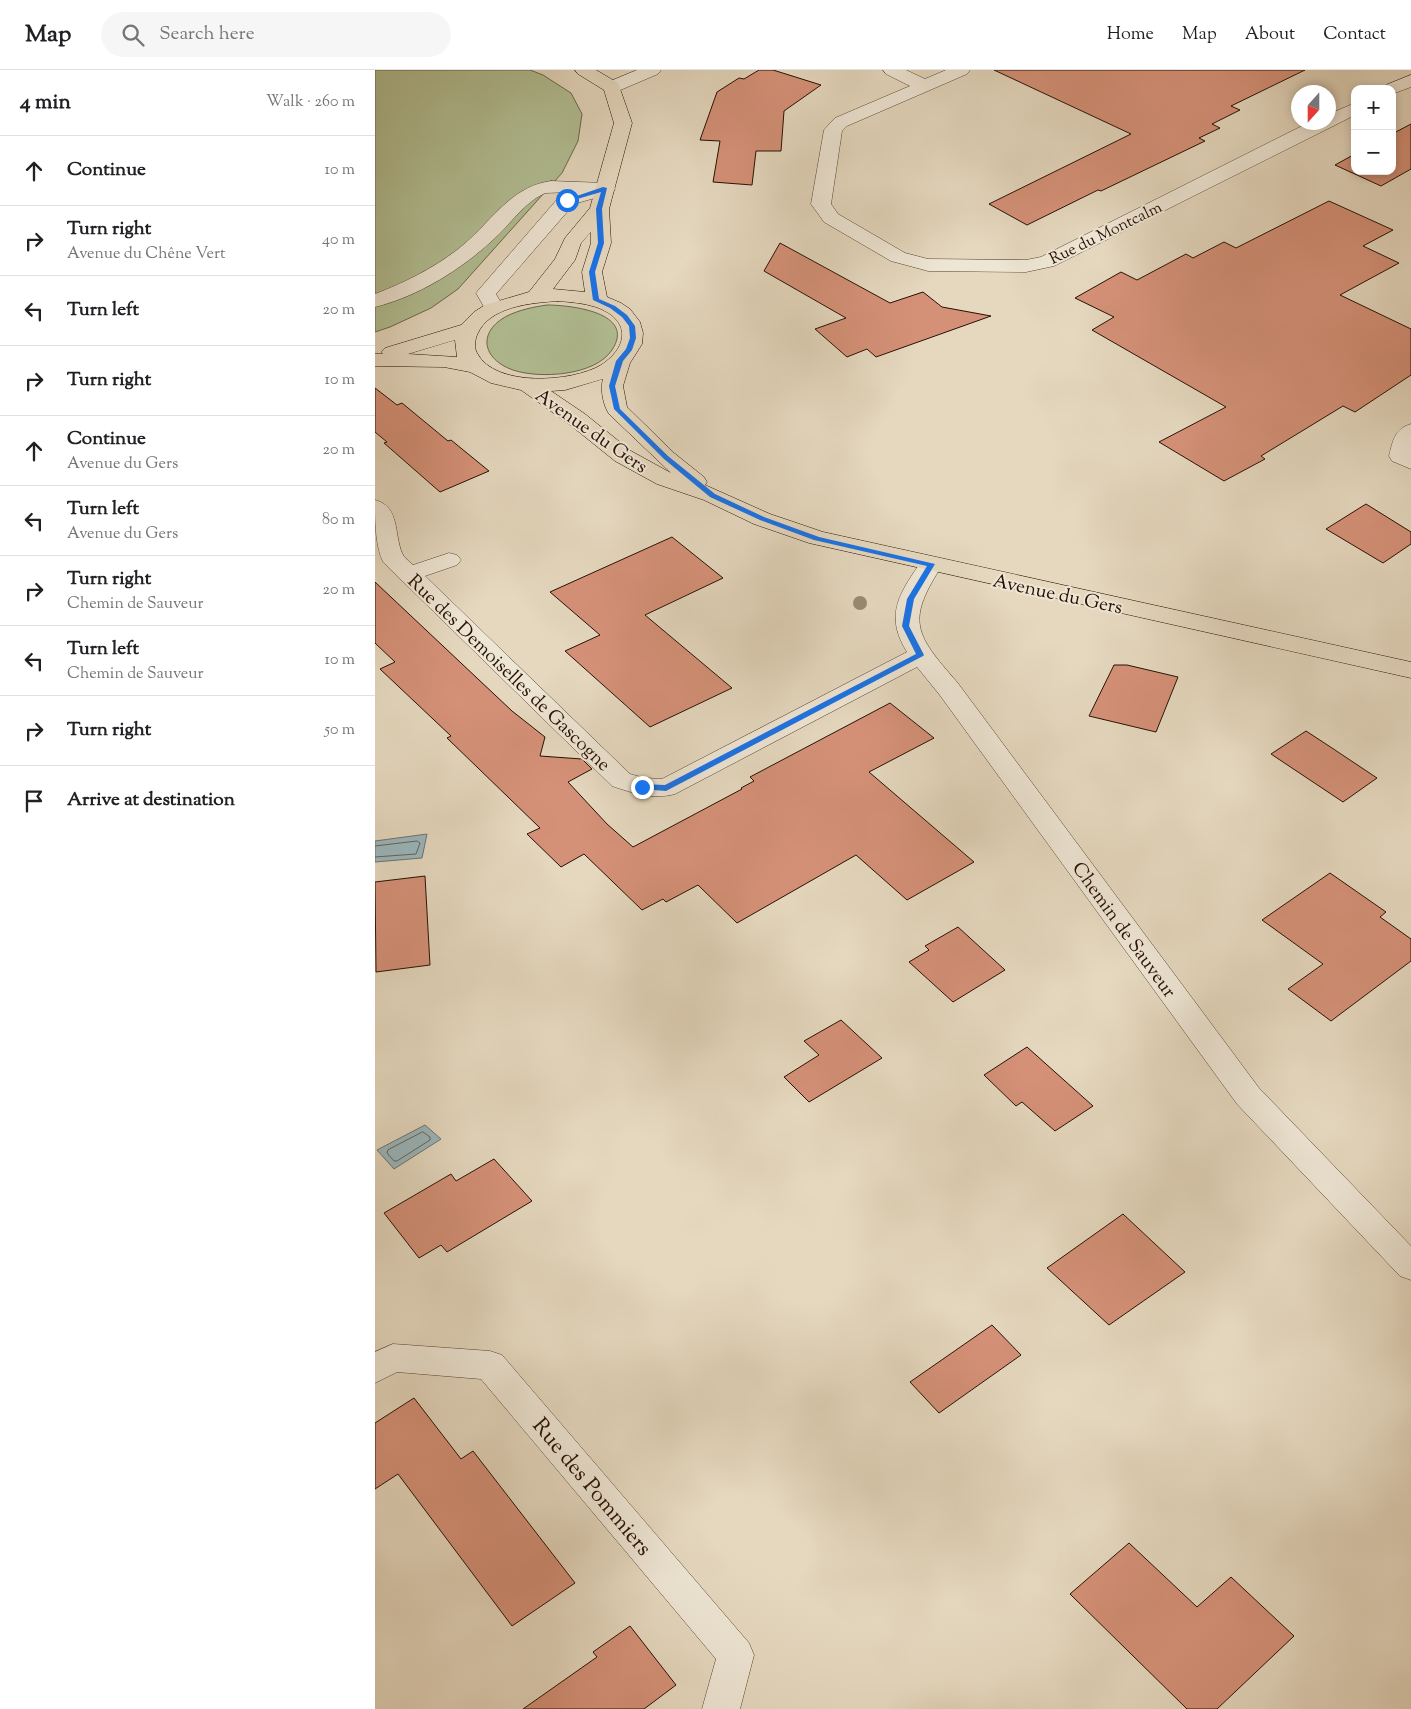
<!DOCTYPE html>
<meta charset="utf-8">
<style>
:root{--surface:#fff;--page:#f6f6f6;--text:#202124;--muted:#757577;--line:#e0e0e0}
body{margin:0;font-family:"Sorts Mill Goudy",serif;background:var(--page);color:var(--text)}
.controls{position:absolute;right:15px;top:15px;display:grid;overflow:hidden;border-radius:10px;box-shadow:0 2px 8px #0003}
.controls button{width:45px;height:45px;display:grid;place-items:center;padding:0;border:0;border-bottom:1px solid var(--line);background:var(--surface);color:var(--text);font:25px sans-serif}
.compass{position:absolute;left:916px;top:15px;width:45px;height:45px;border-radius:50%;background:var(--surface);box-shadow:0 2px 8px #0003;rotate:201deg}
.stop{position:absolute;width:15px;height:15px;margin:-11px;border:4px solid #1a73e8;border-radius:50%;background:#fff}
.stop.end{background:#1a73e8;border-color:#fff;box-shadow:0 1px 5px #0008}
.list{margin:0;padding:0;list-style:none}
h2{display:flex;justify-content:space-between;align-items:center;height:65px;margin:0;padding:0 20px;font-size:21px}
h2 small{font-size:16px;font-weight:400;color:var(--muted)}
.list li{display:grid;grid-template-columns:32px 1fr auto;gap:15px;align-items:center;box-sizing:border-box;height:70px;padding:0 20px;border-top:1px solid var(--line)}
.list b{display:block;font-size:19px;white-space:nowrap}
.list p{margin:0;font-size:16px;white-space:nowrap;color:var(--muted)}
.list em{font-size:16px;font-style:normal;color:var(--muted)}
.icon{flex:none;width:28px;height:28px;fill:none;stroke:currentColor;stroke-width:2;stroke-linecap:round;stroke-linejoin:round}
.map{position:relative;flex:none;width:1036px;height:1639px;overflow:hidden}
header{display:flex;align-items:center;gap:30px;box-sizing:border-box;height:70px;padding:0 25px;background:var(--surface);border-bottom:1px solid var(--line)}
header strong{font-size:24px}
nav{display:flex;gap:28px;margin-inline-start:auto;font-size:18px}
.search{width:350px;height:45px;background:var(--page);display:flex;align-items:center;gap:12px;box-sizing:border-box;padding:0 18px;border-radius:28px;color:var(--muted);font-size:19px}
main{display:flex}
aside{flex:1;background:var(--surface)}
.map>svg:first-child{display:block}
.green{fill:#b2bf94;stroke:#6c684b}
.water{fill:#9bb7bd;stroke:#6d7472}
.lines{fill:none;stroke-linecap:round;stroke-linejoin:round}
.shore{stroke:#616460;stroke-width:1}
.building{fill:#d59178;stroke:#271002}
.minor-casing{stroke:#564231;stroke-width:1}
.major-casing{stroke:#271002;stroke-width:1}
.minor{fill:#eee6d5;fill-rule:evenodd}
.major{fill:#e5d8bf;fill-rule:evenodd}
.tree{fill:#978c73}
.route{fill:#1a73e8}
.labels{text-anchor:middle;stroke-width:4;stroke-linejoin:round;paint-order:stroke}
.far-street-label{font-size:16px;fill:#271002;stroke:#eee6d5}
.street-label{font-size:19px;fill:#271002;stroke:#eee6d5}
.near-street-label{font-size:22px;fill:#271002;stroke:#eee6d5}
</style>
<header>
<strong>Map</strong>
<div class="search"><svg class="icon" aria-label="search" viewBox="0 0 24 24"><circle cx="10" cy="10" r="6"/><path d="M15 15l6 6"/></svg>Search here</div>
<nav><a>Home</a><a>Map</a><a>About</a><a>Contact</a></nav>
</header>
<main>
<aside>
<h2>4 min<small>Walk · 260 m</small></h2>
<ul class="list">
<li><svg class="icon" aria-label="ahead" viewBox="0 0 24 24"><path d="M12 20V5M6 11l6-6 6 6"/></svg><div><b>Continue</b></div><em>10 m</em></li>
<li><svg class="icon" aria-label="right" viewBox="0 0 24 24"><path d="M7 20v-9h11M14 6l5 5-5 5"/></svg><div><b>Turn right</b><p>Avenue du Chêne Vert</p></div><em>40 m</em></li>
<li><svg class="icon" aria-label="left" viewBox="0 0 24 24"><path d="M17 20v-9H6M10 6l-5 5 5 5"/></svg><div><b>Turn left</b></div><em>20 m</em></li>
<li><svg class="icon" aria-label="right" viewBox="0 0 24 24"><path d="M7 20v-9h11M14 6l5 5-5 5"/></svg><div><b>Turn right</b></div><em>10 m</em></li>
<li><svg class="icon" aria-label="ahead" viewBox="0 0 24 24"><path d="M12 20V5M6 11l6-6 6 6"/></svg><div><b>Continue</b><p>Avenue du Gers</p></div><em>20 m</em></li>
<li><svg class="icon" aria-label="left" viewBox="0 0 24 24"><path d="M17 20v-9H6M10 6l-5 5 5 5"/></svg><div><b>Turn left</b><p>Avenue du Gers</p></div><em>80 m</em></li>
<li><svg class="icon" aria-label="right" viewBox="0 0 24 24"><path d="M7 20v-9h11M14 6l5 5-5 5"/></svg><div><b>Turn right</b><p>Chemin de Sauveur</p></div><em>20 m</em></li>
<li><svg class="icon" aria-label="left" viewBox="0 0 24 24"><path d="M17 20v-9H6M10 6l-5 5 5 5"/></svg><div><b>Turn left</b><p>Chemin de Sauveur</p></div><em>10 m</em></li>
<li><svg class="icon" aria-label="right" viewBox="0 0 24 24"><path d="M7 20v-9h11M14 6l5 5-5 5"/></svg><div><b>Turn right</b></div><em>50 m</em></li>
<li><svg class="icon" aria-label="arrive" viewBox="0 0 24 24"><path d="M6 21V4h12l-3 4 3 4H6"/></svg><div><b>Arrive at destination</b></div></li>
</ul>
</aside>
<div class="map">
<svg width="1036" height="1639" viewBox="0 0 1036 1639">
<rect width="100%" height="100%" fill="#e5d8bf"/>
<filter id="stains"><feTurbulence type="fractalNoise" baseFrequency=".004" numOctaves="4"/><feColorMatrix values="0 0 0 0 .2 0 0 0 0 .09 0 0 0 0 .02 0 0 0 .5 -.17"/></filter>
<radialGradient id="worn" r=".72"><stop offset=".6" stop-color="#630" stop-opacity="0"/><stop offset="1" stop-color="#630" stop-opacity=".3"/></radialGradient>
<path class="green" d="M0 0H155L168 5 196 23 207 44 203 71 187 103 83 219 56 238 15 257 0 262Z
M172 235C194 235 262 242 237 280 220 306 164 309 138 300 107 289 102 262 132 246 144 240 158 237 172 235Z"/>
<path class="water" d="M52 764 47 788 0 792V771Z
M50 1055 66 1069 19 1099 2 1080Z"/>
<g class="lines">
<path class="shore" d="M0 776 42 771 45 773 41 784 0 787
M48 1062 55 1067V1070L22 1091H19L12 1083 13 1080Z"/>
</g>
<path class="building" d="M384 0H398L446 15 409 41 406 81H381L377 115 338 112 345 71 325 70 342 22 364 8 369 9Z
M619 0H930L856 36 865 40 837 54 845 58 824 68 830 71 726 121 723 120 652 155 614 134 756 64Z
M1036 54V99L1006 116 960 95 980 84V101H1017V64Z
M954 131 1018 160 988 176 1024 193 965 225 1036 259V305L980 342 968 336 886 386 890 389 849 411 784 372 851 337 717 260 739 247 700 228 746 202 762 210 811 184 818 188 849 172 861 178Z
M405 173 515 233 548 222 567 237 616 246 501 287 492 279 472 287 440 259 471 248 389 201Z
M0 318 22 335 27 333 73 371 76 370 114 401 65 422 9 373 12 372 0 362Z
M991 434 1036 462V474L1008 493 951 459Z
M297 467 348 508 270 545 357 618 275 657 190 581 225 565 175 522Z
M0 512 137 641 170 667 165 686 207 689 217 699 193 712 232 754 258 777 367 719 366 718 379 711 375 707 515 633 559 668 494 702 599 792 532 830 481 785 362 853 323 815 291 832 288 829 267 840 209 784 186 797 152 764 165 758 72 668 76 666 5 599 20 592 0 573Z
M739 595H752L803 607 781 662 714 646Z
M931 661 957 678 1002 708 968 732 896 684Z
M955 803 1011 842 1005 847 1036 869V891L956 951 913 919 948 894 887 850Z
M50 806 55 895 1 902 0 812Z
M583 857 630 900 578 932 534 892 554 880 550 876Z
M466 950 507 988 434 1032 409 1007 444 985 429 971Z
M652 977 718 1036 680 1061 647 1032 641 1036 609 1005Z
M119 1089 157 1131 72 1182 66 1175 44 1188 9 1143 76 1104 81 1111Z
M748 1144 810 1202 734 1255 672 1198Z
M617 1255 646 1285 564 1343 535 1312Z
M39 1328 86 1389 98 1381 200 1513 137 1556 23 1404 0 1419V1353Z
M754 1473 822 1537 856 1507 919 1566 842 1639H812L695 1524Z
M255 1556 301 1615 269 1639H148L222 1587 218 1582Z"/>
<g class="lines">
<defs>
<path id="minor" d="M262 0H286L283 4 243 21 237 22 231 21 228 17 231 13Z
M508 0H531L550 9 571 0H595L592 4 472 56 467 61 456 134 463 144 530 183 553 189 651 190 666 187 935 52H954V44L980 33V45L679 196 651 202 553 201 546 199 516 191 449 152 436 134 449 60 460 48 535 16 511 4Z
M1036 5V17L1017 24V19H1008L1011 15Z
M176 111 230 113 237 115 240 119 237 123 199 134 121 224 129 238 126 242 119 244 112 242 101 223 185 126 197 122 170 123 161 128C145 139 134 155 120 168 87 199 44 226 0 237V224C29 213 57 199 82 180 115 155 133 117 176 111Z
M1036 354V399L1017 391 1014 386C1018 371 1019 359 1036 354Z
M0 430C25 436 19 464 27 483 29 488 34 491 38 495L74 483 82 485 86 490 82 495 50 506 255 704 269 708 287 709 532 582C508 544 526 521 548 489L556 487 564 489 568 494C531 551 539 563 582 612L884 1018 1036 1176V1210L1025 1206 862 1034 564 624 542 597 300 724C278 730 258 723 237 716L8 492C0 475 0 450 0 430Z
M18 1274 115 1281 127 1285 374 1573 379 1585 365 1639H327L341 1589 106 1309 22 1302 0 1313V1282Z"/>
<path id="major" d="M200 0H221L243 13 257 53 234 139 236 173 227 202 232 227 246 233 255 239 265 252 268 263 267 274 255 293 248 316 252 337 299 383 329 407 332 412 330 415 395 444 448 462 1036 592V608L434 473 379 454 329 430 282 414 240 391 194 354 146 320 116 313 95 302 69 297 0 296V284H8L6 282 10 278 86 255 99 242 110 235 154 222 180 189 190 168 215 138 239 53 229 20 203 4ZM216 162V173L207 202 210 222 178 219 200 190 206 173ZM183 231C195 232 209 233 221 237 255 249 255 276 226 295 198 312 120 318 102 283 99 278 100 270 102 265 114 236 156 233 183 231ZM80 270 82 287 33 284ZM228 309C225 319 228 335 234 344L296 403 256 381 210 344 176 321 190 320Z"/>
</defs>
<use href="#minor" class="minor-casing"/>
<use href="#major" class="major-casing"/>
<use href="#minor" class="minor"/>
<use href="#major" class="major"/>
</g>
<circle class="tree" cx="485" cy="533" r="7"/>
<path class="route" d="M228 117 232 118 227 139 229 173 220 202 224 229 240 236 252 245 260 256 261 268 257 280 248 291 240 316 245 339 293 386 340 424 389 447 444 467 560 494 539 529 534 556 549 585 548 586 291 721 267 719 263 717 267 714 290 715 541 584 527 556 532 529 552 496 439 470 385 450 335 427 289 389 239 339 234 316 241 291 251 279 255 268 254 256 247 247 235 238 218 230 214 202 223 173 221 139 226 122 192 132 190 130Z"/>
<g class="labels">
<g class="far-street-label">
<text transform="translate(730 162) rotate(-26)" y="6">Rue du Montcalm</text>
</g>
<g class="street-label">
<text transform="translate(217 360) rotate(35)" y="7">Avenue du Gers</text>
<text transform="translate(683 523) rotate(12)" y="7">Avenue du Gers</text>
<text transform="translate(135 602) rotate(44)" y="7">Rue des Demoiselles de Gascogne</text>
<text transform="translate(750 859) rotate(54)" y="7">Chemin de Sauveur</text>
</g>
<g class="near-street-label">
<text transform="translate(218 1416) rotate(50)" y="8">Rue des Pommiers</text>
</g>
</g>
<rect width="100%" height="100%" filter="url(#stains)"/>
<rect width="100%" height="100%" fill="url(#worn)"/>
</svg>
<div class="controls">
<button>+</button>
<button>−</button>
</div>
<svg class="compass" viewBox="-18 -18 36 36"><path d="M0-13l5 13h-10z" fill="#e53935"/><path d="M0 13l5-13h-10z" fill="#757577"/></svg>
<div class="stop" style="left:192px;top:130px"></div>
<div class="stop end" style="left:267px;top:717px"></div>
</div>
</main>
